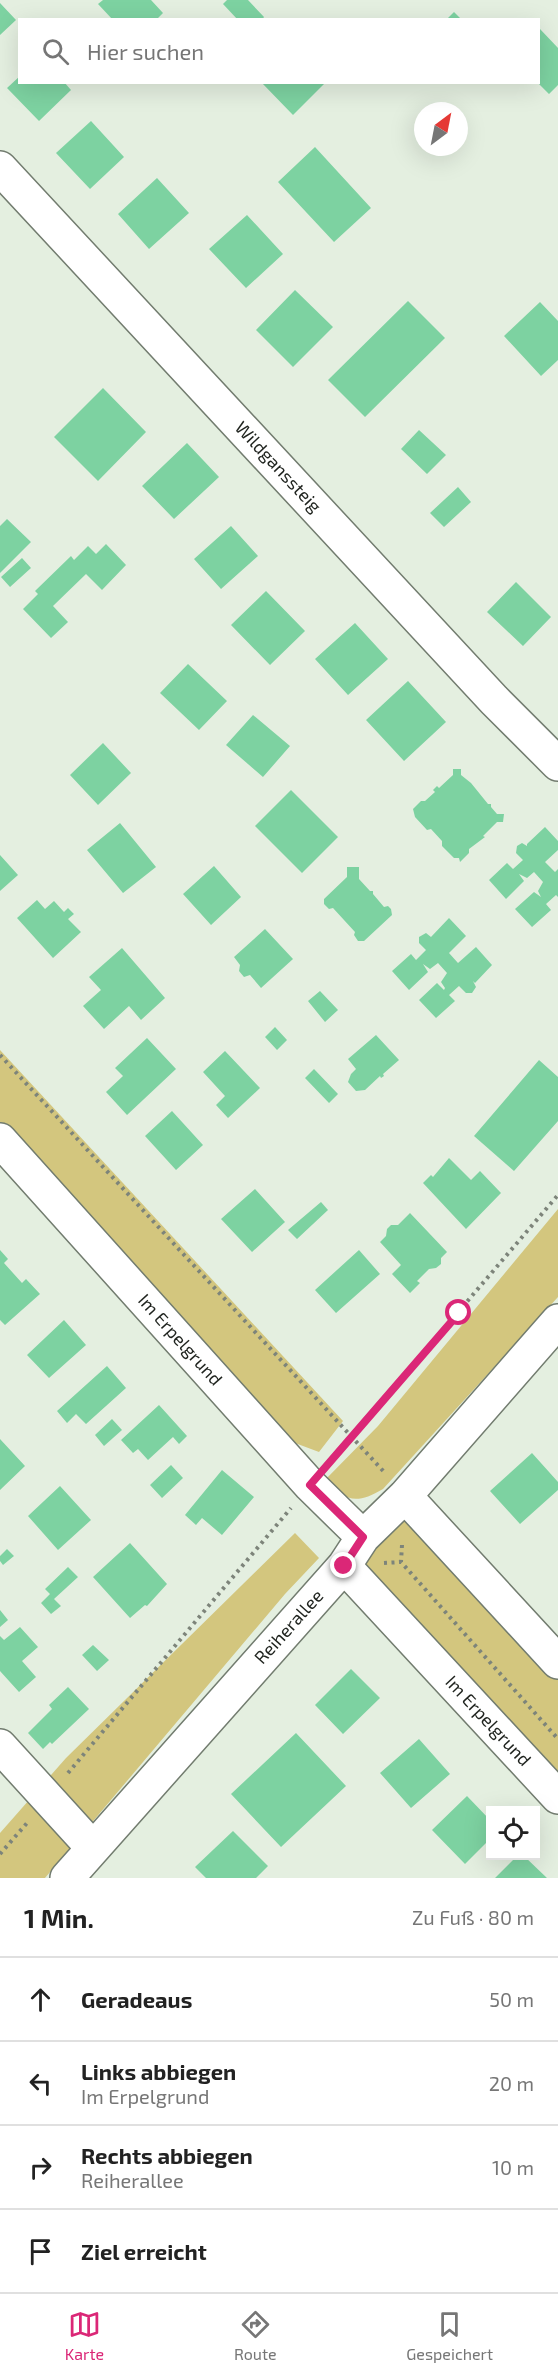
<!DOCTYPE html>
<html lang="de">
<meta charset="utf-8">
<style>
:root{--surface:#fff;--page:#f2f2f2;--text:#222;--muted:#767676;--line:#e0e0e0;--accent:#db2777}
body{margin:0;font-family:"Exo 2",sans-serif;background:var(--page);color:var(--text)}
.controls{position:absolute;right:18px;bottom:18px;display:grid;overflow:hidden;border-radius:0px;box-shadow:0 6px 24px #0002}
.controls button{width:54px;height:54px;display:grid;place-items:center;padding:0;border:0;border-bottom:2px solid var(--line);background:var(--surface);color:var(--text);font:30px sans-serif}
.compass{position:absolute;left:414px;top:102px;width:54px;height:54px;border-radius:50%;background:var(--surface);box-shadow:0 6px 24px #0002;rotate:32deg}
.stop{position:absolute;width:18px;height:18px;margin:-14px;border:4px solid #db2777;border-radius:50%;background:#fff}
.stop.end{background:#db2777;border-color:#fff;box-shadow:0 2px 6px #0008}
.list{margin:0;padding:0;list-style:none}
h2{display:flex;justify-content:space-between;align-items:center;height:78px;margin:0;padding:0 24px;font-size:26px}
h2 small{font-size:20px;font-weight:400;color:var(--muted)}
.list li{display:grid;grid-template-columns:39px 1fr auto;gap:18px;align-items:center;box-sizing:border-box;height:84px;padding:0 24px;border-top:2px solid var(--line)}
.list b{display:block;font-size:22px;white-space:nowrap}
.list p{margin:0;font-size:20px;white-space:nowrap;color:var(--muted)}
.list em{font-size:20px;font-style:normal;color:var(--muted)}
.icon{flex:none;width:33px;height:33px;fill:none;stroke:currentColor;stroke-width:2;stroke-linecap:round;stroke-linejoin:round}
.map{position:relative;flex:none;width:558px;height:1878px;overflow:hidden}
.search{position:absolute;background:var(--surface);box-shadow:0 6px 24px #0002;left:18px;right:18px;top:18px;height:66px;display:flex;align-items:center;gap:15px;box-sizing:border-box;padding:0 21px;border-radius:0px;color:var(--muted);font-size:22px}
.sheet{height:414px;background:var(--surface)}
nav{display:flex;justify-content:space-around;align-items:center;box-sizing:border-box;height:84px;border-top:2px solid var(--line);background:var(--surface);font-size:16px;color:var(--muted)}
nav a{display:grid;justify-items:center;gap:3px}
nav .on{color:var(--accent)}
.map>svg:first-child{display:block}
.green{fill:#d3c67e}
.building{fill:#7dd2a1}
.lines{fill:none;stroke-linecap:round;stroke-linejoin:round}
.minor-casing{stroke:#727c6f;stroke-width:36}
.path{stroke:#7d847a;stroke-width:4;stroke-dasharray:3 4.5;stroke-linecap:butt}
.minor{stroke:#fff;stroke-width:33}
.route{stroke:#db2777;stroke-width:8}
.labels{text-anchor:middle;stroke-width:4.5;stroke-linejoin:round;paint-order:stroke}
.street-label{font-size:18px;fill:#1f231e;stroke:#fff}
</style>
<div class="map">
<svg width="558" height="1878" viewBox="0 0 558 1878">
<rect width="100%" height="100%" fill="#e4efe0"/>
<path class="green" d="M0 1050 343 1421 319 1452 287 1440 0 1124Z
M558 1209V1297L383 1489C356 1505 345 1501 325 1480L378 1426Z
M405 1496 558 1662V1797L344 1566Z
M295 1533 319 1558 285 1594 45 1878H0V1833L66 1758Z"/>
<path class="building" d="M103 0H151L163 13 156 20H113L98 4Z
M227 0H248L264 17 262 20H238L223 4Z
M0 3 16 20 0 35Z
M454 12 462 20H446Z
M540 29 558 48V85L549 94 538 83V31Z
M20 76V82H64L71 90 39 121 7 88Z
M261 82H326L293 115Z
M91 121 124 157 90 189 56 153Z
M315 147 371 208 334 242 278 182Z
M157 178 189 213 149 249 118 214Z
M247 215 283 254 246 288 209 249Z
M295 290 333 327 293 367 256 330Z
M408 301 445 338 365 417 328 380Z
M540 302 558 321V360L541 376 504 336Z
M103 388 146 432 98 481 54 437Z
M419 430 446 455 427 474 401 449Z
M187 443 219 477 174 519 142 486Z
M458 487 471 502 444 527 430 513Z
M7 519 31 542 0 573V526Z
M231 526 258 556 221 589 194 559Z
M106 544 126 565 102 590 86 574 53 606 68 622 51 638 23 609 38 594 35 591 71 556 74 560 88 546 96 554Z
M22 558 31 568 10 587 1 577Z
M516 582 551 617 523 646 487 612Z
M266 591 305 631 270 665 231 625Z
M355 623 388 659 348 695 315 659Z
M188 664 227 701 199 730 160 693Z
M408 681 446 722 404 761 366 720Z
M253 715 290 746 263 777 226 745Z
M103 743 131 773 98 805 70 775Z
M453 769H461V775L471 783 488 804H491V807L497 814H504L503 822H497L483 836 485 837 469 849V853L460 862 459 858H454L442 846V841L431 829 427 830 415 817 413 809 421 801H425L435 792 433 790 437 786 439 788 453 775Z
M291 790 338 837 302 873 255 826Z
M120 823 156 867 123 893 87 850Z
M545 827 558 841V850L545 862 555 872 558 869V897L556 895 546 904 551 910 532 927 515 909 534 892 541 897 538 891 543 882 534 872 527 878 519 874 524 881 506 899 489 880 507 863 513 869 523 860 516 853 517 846 522 843 527 846V844Z
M0 855 18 875 0 891Z
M214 866 241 897 211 925 183 894Z
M347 867H359V879L370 891H373V894L384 907 388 906 391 909 392 915 364 941H358L354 935 355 932 333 908 329 909 324 904V899L347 877Z
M37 900 45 909 54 901 64 912 68 908 74 914 68 919 81 932 53 958 17 918Z
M449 918 466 936 449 953 458 963 476 947 492 965 475 983 473 981 476 987 472 993H466L459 986 449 995 455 1001 436 1018 419 1000 437 983 444 990 445 988 441 982 447 973 438 963 430 969 423 964 428 972 409 990 392 971 411 954 416 960 426 950 419 943V937L426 933 431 937Z
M265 929 293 959 261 988 250 975 244 977 239 971 240 965 234 957Z
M122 948 165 998 141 1020 129 1006 104 1029 83 1006 101 990 89 977Z
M320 991 338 1010 325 1022 308 1001Z
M275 1027 287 1040 277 1050 265 1037Z
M376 1035 399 1060 383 1074 384 1076 381 1078 380 1076 365 1090 356 1091 348 1082 351 1074 356 1069 348 1059Z
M147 1038 176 1069 127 1115 106 1092 123 1076 115 1068Z
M225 1051 260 1088 228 1118 216 1105 225 1096 203 1072Z
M539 1060 558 1077V1121L514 1171 474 1136Z
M314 1069 338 1094 329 1103 305 1078Z
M172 1111 203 1145 176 1170 145 1136Z
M449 1158 471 1180 480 1171 501 1193 466 1229 423 1183 431 1175 433 1177Z
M255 1189 285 1222 252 1252 221 1219Z
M321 1202 328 1210 297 1239 288 1230Z
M410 1213 447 1252 441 1258V1264L436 1268 429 1269 417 1281 420 1283 410 1293 392 1274 401 1265 380 1242 386 1236 387 1229 391 1225H398Z
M0 1250 8 1259 4 1263 22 1283 26 1279 40 1294 5 1325 0 1320Z
M359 1250 380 1274 336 1313 315 1290Z
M64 1320 86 1345 49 1378 27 1355Z
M107 1366 126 1388 86 1424 76 1414 67 1423 57 1411Z
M159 1405 187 1436 179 1444 173 1437 148 1460 138 1449 133 1453 121 1440Z
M112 1419 122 1430 104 1446 95 1435Z
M0 1439 25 1466 0 1490Z
M532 1453 558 1482V1490L520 1524 490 1491Z
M171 1465 183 1478 162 1498 150 1485Z
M222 1470 254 1497 222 1535 202 1518 196 1525 185 1515Z
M60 1486 91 1520 58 1550 28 1516Z
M130 1543 167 1584 147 1606 145 1605 130 1618 93 1577Z
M7 1549 14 1556 3 1565 0 1561V1556Z
M68 1567 78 1577 54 1599 61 1606 51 1614 41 1603 50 1594 45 1589Z
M0 1610 8 1620 0 1627Z
M20 1627 38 1647 22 1661 36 1677 19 1692 0 1671V1636L4 1640Z
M93 1645 109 1660 97 1671 82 1655Z
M351 1669 380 1698 343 1734 315 1705Z
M68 1687 89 1709 52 1744 50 1742 43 1749 28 1733 52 1709 49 1705Z
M296 1733 346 1786 281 1847 231 1794Z
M419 1739 450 1774 411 1808 380 1773Z
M467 1796 490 1820V1839L465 1864 432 1830Z
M233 1831 268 1866 256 1878H206L195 1867Z
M517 1856H524L547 1878H495Z"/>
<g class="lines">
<defs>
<path id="minor" d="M0 168 494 700 558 764
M0 1140 310 1485 363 1537
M405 1496 558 1662
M344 1566 558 1797
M0 1746 92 1847
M67 1878 344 1566 363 1537 405 1496 558 1321"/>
</defs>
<use href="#minor" class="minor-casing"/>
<path class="path" d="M0 1055 385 1473
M331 1461 558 1195
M402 1545 401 1562 558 1739
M384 1563 401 1562
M68 1773 291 1508
M0 1854 27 1823"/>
<use href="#minor" class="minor"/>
</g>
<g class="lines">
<path class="route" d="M344 1566 363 1537 310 1485 459 1313"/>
</g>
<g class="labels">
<g class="street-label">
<text transform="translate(278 467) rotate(47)" y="6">Wildganssteig</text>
<text transform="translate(180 1340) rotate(48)" y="6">Im Erpelgrund</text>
<text transform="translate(289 1627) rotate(-48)" y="6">Reiherallee</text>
<text transform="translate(488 1721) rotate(47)" y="6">Im Erpelgrund</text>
</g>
</g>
</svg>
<div class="controls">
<button><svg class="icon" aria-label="locate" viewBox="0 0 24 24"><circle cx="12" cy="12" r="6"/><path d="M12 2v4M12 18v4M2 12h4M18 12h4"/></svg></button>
</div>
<svg class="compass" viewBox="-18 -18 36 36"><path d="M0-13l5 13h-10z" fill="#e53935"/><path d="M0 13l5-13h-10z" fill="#767676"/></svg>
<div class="stop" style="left:459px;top:1313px"></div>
<div class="stop end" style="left:344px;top:1566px"></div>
<div class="search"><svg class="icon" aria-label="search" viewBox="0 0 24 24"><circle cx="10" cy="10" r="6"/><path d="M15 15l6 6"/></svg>Hier suchen</div>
</div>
<section class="sheet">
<h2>1 Min.<small>Zu Fuß · 80 m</small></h2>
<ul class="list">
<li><svg class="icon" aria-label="ahead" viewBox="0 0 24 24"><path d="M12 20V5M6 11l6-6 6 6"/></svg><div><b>Geradeaus</b></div><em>50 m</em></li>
<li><svg class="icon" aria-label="left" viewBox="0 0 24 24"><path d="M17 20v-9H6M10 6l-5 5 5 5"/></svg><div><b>Links abbiegen</b><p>Im Erpelgrund</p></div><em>20 m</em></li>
<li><svg class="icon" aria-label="right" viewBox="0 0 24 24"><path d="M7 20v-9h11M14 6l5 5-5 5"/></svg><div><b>Rechts abbiegen</b><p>Reiherallee</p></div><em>10 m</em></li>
<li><svg class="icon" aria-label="arrive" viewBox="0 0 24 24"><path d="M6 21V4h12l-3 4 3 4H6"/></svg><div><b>Ziel erreicht</b></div></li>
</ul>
</section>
<nav>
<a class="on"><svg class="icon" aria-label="map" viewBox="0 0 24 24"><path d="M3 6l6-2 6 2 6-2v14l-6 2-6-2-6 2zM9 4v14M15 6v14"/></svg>Karte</a>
<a><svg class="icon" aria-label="directions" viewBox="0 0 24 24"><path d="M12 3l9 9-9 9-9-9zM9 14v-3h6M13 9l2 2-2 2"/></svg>Route</a>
<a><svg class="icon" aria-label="saved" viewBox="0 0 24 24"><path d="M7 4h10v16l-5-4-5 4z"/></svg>Gespeichert</a>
</nav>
